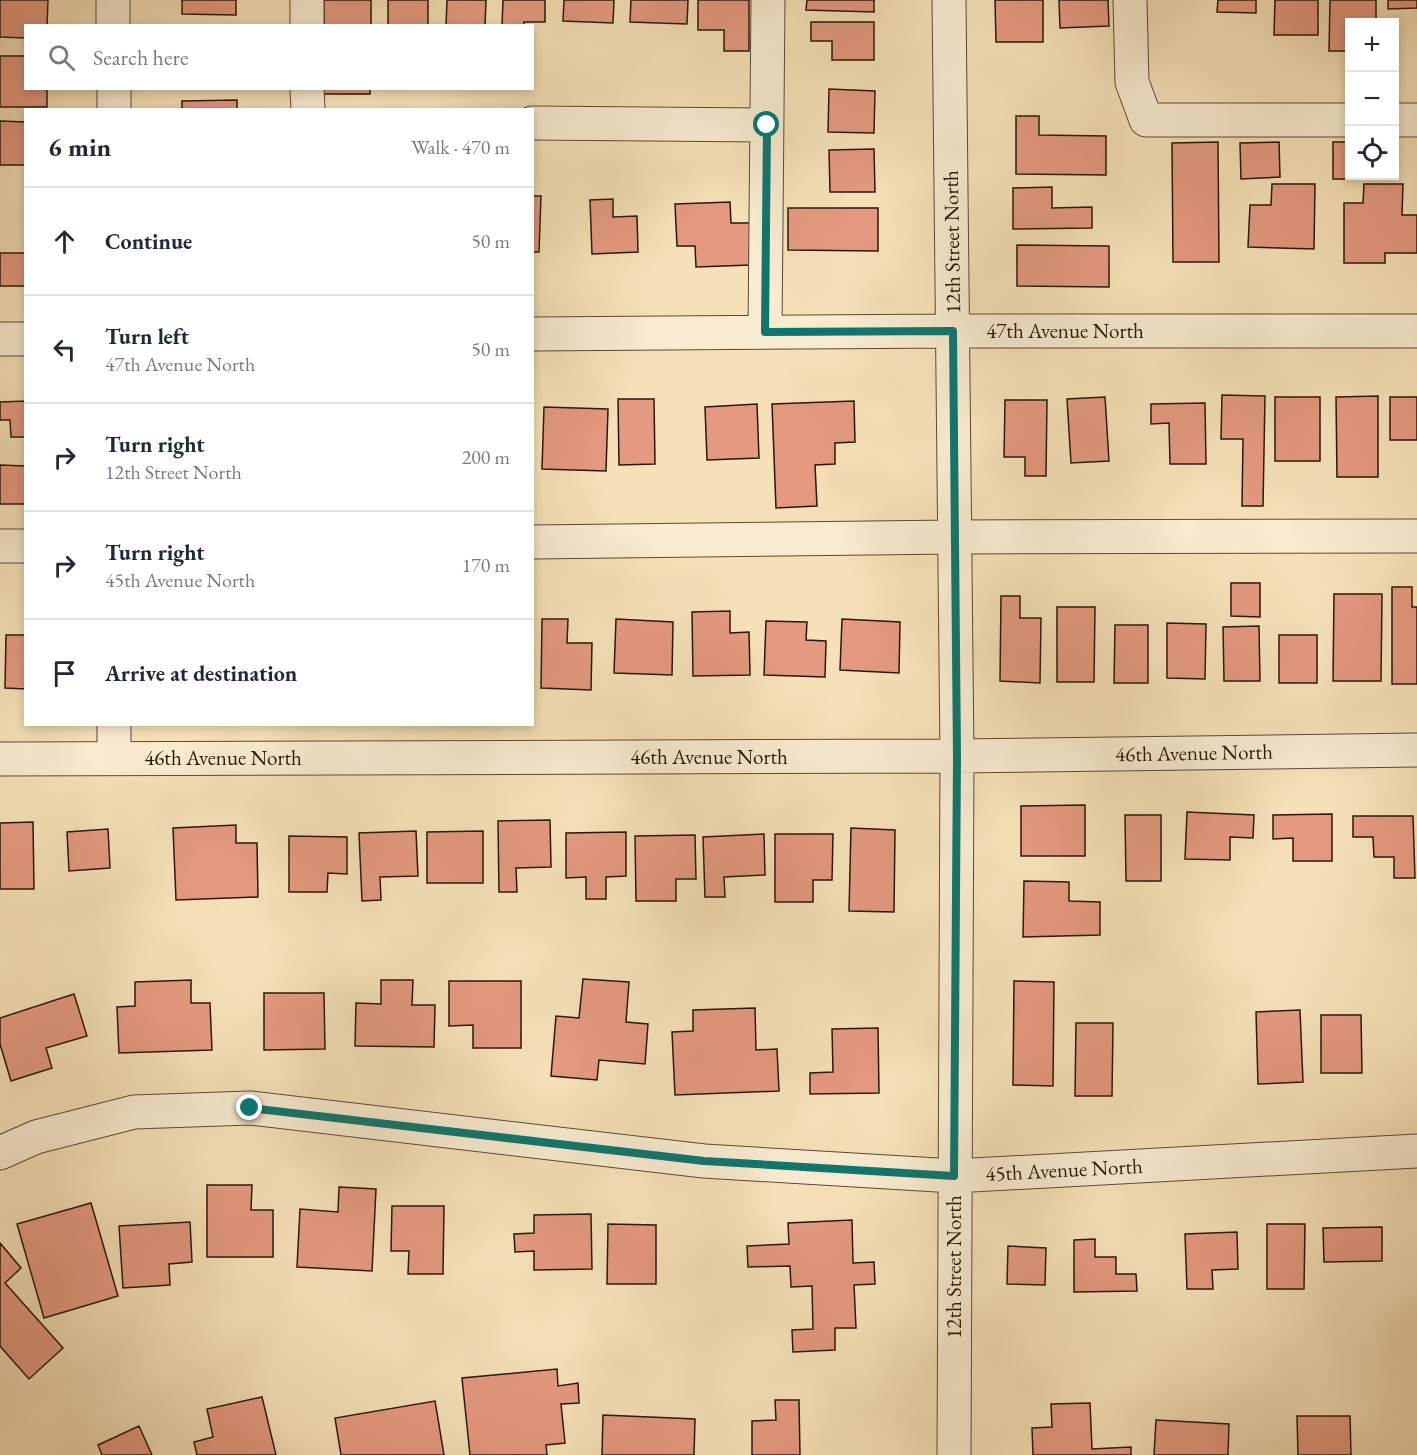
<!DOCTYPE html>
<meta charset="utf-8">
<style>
:root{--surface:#fff;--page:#f6f6f7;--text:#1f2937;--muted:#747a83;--line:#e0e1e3}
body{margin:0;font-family:"EB Garamond",serif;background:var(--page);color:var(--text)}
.controls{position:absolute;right:18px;top:18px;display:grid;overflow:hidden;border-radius:0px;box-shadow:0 3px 9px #0003}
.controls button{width:54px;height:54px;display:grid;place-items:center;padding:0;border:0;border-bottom:2px solid var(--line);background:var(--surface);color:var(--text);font:30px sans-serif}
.stop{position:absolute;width:18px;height:18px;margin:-14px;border:4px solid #0f766e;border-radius:50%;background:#fff}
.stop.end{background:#0f766e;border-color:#fff;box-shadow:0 2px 6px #0008}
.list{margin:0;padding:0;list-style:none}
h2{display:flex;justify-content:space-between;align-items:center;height:78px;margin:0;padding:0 24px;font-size:26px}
h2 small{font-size:20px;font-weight:400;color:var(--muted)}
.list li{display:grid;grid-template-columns:39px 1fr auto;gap:18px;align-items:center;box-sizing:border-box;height:108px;padding:0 24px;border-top:2px solid var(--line)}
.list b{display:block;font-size:22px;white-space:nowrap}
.list p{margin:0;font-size:20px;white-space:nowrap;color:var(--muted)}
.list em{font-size:20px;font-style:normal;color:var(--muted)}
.icon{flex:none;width:33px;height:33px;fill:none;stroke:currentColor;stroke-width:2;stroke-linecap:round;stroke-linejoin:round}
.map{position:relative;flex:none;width:1417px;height:1455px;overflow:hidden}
.search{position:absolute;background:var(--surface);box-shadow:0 3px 9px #0003;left:24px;top:24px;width:510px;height:66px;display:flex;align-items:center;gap:15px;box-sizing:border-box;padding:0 21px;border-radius:0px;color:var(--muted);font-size:22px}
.panel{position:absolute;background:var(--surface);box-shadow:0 3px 9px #0003;left:24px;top:108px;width:510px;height:618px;border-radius:0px}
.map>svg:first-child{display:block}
.building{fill:#e49980;stroke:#291805;stroke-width:1.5}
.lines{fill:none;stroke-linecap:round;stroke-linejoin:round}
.minor-casing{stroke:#5c4a32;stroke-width:35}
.minor{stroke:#f8ebd0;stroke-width:33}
.route{stroke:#0f766e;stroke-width:8}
.labels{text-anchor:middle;stroke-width:4.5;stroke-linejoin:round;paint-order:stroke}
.street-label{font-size:21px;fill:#291805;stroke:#f8ebd0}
</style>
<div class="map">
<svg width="1417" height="1455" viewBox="0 0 1417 1455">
<rect width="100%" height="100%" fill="#f5e0b7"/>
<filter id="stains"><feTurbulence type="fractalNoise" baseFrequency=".00333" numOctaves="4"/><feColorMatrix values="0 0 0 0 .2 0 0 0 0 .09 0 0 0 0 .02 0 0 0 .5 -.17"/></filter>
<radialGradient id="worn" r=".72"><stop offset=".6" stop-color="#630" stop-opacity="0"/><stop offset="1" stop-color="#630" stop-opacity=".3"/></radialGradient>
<path class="building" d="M0 0H48L47 26H26V38L0 37Z
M182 0H236V15L182 14Z
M324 0H371V26H324Z
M388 0H428V26L388 25Z
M447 0H486L485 26H446Z
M503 0H545V22H524V26H502Z
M564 0H614L613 23 563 21Z
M631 0H688L687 24 630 22Z
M698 0H749V51H724V30H698Z
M807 0H874V12L806 10Z
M995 0H1043V42H996Z
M1059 0H1108L1109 26 1060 28Z
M1218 0H1256V13L1217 12Z
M1275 0H1318V35H1274Z
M1330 0H1376V22H1350V51H1329Z
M1388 0H1417V8L1388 9Z
M811 22H874V60H832V41H811Z
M0 56H26V88H47V107H0Z
M323 88H370V94H323Z
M829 89 875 91 874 133 828 132Z
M237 100V110H182V101Z
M1016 116H1039V135L1106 136V175L1016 174Z
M0 121 26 122V165H0Z
M1218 142 1219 262H1173L1172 143Z
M1279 142 1280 177 1241 179 1240 143Z
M1333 142H1350V176H1363V179H1333Z
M874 149 875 192H830L829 150Z
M1272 184H1315L1314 249 1248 247 1250 205H1271Z
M1364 184H1403L1402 215H1417V253H1385V263H1344V203H1363Z
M1052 187V208L1092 207V228L1013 229V188Z
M532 196H541L539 252H532Z
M613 199V217L637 216 638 252 592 254 590 200Z
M730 202 731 223H750L751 265 696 267 695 246H677L675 204Z
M788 208H878V251L788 250Z
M1017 245 1109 246V287L1017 286Z
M0 253H26V286H0Z
M1222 395 1265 396 1263 506H1242L1243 439H1221Z
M1378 396V477H1337L1336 397Z
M1105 397 1109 461 1071 463 1067 399Z
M1275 397H1320V461H1275Z
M1390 397H1417V440H1390Z
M618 399H654L655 464 619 465Z
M1005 400H1047L1046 476H1025V457H1004Z
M26 401V437H11L10 420H0V402Z
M854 401 855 442 835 443V464L815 465 817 506 776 508 772 404Z
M1205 403 1206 464H1170L1169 423 1151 424V404Z
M757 404 759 458 707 460 705 407Z
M544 407 608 409 606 471 542 469Z
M0 465 26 466V504H0Z
M1231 583H1260V617L1231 616Z
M1392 587H1412V607H1417V684H1392Z
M1334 594H1382L1381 681H1333Z
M1001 596H1020V618H1041L1040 683 1000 681Z
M1057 607H1095L1094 682H1057Z
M730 611V633L749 632 750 675 693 676 692 612Z
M542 619H568L567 643H592L591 690 541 688Z
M616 619 673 622 672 675 614 673Z
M842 619 900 622 899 673 840 670Z
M766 621 807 622 806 640 826 641 825 677 764 675Z
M1167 623 1206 624 1205 679 1167 678Z
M1115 625H1148V683H1114Z
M1259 626 1260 681H1224L1223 627Z
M6 635H26V689L5 688Z
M1279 635H1317V683H1279Z
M1085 805V856H1021V806Z
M1187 812 1254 815 1253 838 1230 837V860L1185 859Z
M1332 814V861H1293V838L1273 839V815Z
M1125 815H1161V881H1126Z
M1353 816H1413L1415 878H1394V857H1374L1373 837H1353Z
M550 820 551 867 516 868 517 892H499L498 821Z
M33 822 34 889H0V823Z
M236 825V843H257L258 897 176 900 173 828Z
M851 828 895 830 894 912 849 911Z
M108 829 110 868 69 871 67 832Z
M416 831 418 876 380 877 381 900 362 901 359 833Z
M483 831V883H427V832Z
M626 832V876L606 877V899H586V877L566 878V833Z
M764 834 765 875 724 877 725 897H705L703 837Z
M775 834H833L832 880H813V902H775Z
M695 835 696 879H676V901H636L635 836Z
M289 836 347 837V874L328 873 327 892H289Z
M1024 881 1069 882V901L1100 902V935L1023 937Z
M583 979 629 982 626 1022 648 1024 645 1064 599 1060 597 1080 551 1076 556 1016 579 1018Z
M191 980V1003H210L212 1050 119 1053 117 1007 135 1006V982Z
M381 980H413L412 1005H435L434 1047 355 1046 356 1003 381 1004Z
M449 981H521V1048H473V1025L449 1026Z
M1014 981 1054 982 1053 1086 1013 1085Z
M264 993H324L325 1049 264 1050Z
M74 994 87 1036 46 1048 52 1068 11 1081 0 1044V1018Z
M755 1008 756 1050 777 1049 779 1091 675 1095 672 1032 693 1031V1010Z
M1300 1010 1303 1082 1258 1084 1256 1012Z
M1321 1015H1361L1362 1073H1321Z
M1076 1023H1113L1112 1096H1075Z
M878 1028 879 1093 810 1094V1073L833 1072 832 1029Z
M207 1185H252L251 1210H273V1257H207Z
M339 1187 376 1189 372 1271 297 1267 300 1209 338 1212Z
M91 1203 118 1296 44 1318 17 1224Z
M392 1206H444L443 1274H408L409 1251H391Z
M591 1214 592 1269 534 1270V1251L515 1252 514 1234 534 1233V1215Z
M852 1220 853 1263 874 1262 875 1284 854 1285 856 1328H835V1350L793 1352 792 1330 813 1329 812 1286 791 1287 790 1266 748 1267 747 1246 789 1244 788 1223Z
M190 1222 192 1262 169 1264 170 1285 123 1288 119 1226Z
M608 1224 656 1225V1284H607Z
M1267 1224H1305L1304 1289H1267Z
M1382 1227V1261L1324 1262 1323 1228Z
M1237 1232 1238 1269 1212 1270 1213 1289H1187L1185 1234Z
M1095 1239V1257H1116V1274H1136L1137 1291 1074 1292V1240Z
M0 1243 21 1268 5 1283 63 1348 29 1379 0 1346Z
M1008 1246 1046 1248 1045 1285 1007 1284Z
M557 1369 558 1386 578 1383 579 1403 561 1404 565 1443 546 1445 547 1455H470L462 1378Z
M262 1397 276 1455H197L194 1442 213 1437 207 1409Z
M775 1400H799L800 1455H752V1421L776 1420Z
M435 1401 444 1455H341L335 1418Z
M1090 1403 1092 1449 1131 1447V1455H1033L1032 1428 1052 1427 1051 1404Z
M603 1415 695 1419 694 1455H602Z
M1297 1416H1350L1351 1455H1298Z
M1156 1420 1229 1424 1228 1455H1154Z
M139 1426 152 1455H102L98 1445Z"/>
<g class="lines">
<defs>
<path id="minor" d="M113 0V26
M307 0V26
M949 0 957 756 954 1455
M1130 0 1132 82 1146 120H1350
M114 88V110
M307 88 308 110
M1394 120H1417
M532 123 767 125
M765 332 768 0
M532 334 953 331H1417
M0 339H26
M532 542 955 537 1417 536
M0 546H26
M114 758V724
M0 759 957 756 1417 750
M0 1153 36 1137 134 1112 250 1108 704 1161 954 1176 1417 1151"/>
</defs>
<use href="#minor" class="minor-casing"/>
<use href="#minor" class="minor"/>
</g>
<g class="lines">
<path class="route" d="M250 1108 704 1161 954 1176 957 756 953 331 765 332 767 125"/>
</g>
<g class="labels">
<g class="street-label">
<text transform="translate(952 242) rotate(-91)" y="7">12th Street North</text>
<text x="1065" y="338">47th Avenue North</text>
<text transform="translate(1194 753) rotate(-1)" y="7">46th Avenue North</text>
<text x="709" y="764">46th Avenue North</text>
<text x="223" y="765">46th Avenue North</text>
<text transform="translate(1064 1170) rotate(-3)" y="7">45th Avenue North</text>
<text transform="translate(954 1267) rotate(-90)" y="7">12th Street North</text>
</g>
</g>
<rect width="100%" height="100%" filter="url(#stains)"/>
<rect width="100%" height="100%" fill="url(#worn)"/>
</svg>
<div class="controls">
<button>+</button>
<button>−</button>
<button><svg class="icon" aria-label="locate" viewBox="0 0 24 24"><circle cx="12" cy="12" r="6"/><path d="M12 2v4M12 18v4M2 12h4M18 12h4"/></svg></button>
</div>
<div class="stop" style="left:767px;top:125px"></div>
<div class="stop end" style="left:250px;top:1108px"></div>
<div class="search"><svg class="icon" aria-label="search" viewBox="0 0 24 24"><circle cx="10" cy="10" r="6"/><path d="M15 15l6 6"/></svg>Search here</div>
<section class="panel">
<h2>6 min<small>Walk · 470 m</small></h2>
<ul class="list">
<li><svg class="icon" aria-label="ahead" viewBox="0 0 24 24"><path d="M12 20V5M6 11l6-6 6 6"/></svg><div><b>Continue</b></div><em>50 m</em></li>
<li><svg class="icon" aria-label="left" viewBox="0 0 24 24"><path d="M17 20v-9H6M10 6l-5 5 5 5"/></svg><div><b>Turn left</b><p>47th Avenue North</p></div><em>50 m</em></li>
<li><svg class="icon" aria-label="right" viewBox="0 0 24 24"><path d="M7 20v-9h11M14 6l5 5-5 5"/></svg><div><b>Turn right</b><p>12th Street North</p></div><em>200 m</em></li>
<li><svg class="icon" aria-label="right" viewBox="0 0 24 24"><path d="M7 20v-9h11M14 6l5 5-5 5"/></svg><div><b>Turn right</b><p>45th Avenue North</p></div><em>170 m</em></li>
<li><svg class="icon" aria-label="arrive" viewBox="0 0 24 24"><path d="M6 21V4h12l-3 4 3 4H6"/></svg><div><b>Arrive at destination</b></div></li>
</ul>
</section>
</div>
